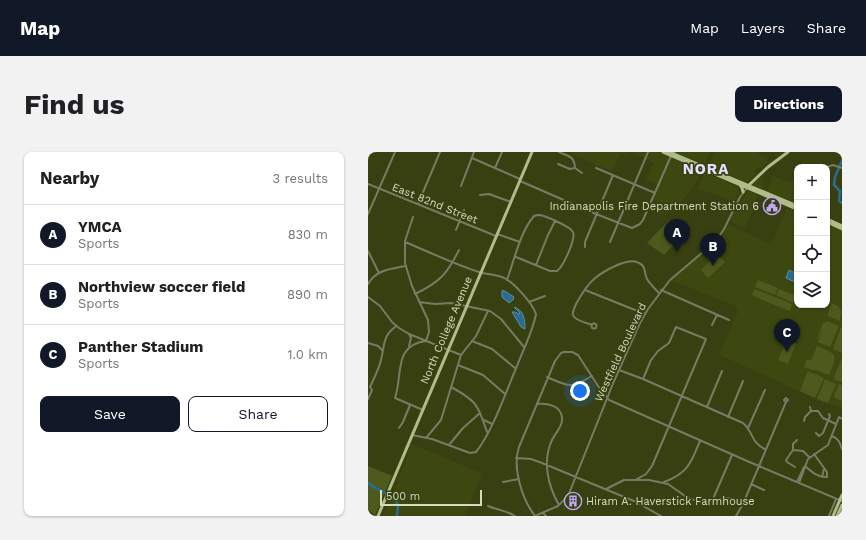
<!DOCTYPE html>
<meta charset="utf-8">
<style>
:root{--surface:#fff;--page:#f2f2f2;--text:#202124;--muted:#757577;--line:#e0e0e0;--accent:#111827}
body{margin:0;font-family:"Work Sans",sans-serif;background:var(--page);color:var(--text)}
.controls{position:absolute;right:12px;top:12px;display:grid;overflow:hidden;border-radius:8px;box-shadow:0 1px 3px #0004}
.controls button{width:36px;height:36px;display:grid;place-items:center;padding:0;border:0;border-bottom:1px solid var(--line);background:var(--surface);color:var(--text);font:20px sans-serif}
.scale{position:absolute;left:12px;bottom:10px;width:102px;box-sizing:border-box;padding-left:4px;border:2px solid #d4dcbd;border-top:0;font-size:11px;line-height:14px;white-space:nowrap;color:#d4dcbd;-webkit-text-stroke:3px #384012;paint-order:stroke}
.you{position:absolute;left:212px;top:239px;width:14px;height:14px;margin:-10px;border:3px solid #fff;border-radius:50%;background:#1a73e8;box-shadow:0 0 0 6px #1a73e833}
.badge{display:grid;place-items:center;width:26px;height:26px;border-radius:50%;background:var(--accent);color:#fff;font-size:13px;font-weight:700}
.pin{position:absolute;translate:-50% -33px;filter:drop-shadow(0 1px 2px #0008)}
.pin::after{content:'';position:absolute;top:21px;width:14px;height:12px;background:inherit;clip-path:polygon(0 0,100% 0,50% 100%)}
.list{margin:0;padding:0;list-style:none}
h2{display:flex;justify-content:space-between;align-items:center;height:52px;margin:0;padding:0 16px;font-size:17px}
h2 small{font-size:13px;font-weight:400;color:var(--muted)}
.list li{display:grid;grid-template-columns:26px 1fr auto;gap:12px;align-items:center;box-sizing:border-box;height:60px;padding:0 16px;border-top:1px solid var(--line)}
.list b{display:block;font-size:15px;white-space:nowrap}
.list p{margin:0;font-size:13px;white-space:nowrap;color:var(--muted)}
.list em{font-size:13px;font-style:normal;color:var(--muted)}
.actions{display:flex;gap:8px;padding:12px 16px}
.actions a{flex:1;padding:9px 0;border:1px solid var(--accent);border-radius:8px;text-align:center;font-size:14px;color:var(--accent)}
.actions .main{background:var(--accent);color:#fff}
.icon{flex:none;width:22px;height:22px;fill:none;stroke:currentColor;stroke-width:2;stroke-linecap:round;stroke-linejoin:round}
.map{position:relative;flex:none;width:474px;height:364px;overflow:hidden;border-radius:8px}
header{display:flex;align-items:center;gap:24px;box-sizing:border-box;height:56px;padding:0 20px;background:var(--accent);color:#fff}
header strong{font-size:19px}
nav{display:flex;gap:22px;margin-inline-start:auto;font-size:14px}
.intro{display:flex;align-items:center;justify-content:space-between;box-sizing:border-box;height:96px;padding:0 24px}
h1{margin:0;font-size:28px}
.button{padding:10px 18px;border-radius:8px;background:var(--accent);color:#fff;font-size:14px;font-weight:700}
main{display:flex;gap:24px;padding:0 24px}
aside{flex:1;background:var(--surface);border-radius:8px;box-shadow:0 1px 3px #0004}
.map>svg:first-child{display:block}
.built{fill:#3d4710}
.green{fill:#4e5a1d}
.water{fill:#296b93;stroke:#5c8da0}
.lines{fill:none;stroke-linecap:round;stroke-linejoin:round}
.river{stroke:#296b93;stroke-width:2.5}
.minor{stroke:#767c63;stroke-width:2}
.major{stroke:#afbc87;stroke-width:3}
.labels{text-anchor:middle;stroke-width:3.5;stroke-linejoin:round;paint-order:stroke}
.street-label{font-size:11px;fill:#d4dcbd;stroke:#384012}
.poi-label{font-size:11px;fill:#d4dcbd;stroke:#384012;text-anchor:end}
.district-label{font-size:15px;font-weight:bold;letter-spacing:1px;fill:#e7dffc;stroke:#384012}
</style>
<header>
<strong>Map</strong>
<nav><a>Map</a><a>Layers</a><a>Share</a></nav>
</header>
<div class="intro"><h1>Find us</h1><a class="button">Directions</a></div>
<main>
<aside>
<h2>Nearby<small>3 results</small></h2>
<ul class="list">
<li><span class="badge">A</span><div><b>YMCA</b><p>Sports</p></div><em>830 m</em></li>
<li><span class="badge">B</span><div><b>Northview soccer field</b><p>Sports</p></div><em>890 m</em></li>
<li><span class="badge">C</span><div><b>Panther Stadium</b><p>Sports</p></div><em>1.0 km</em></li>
</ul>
<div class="actions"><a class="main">Save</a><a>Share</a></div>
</aside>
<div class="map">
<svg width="474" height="364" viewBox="0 0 474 364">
<rect width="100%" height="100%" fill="#384012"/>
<path class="built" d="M204 0H261L260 4 253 1 244 19 204 2Z
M267 0H290L334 19 325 36 315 47 308 54 290 63 292 60 289 58 292 51 283 47 290 33 278 28 286 11 266 2Z
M305 0H342L337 13Z
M347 0H389L400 9 395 15 388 17 386 25 378 30 348 16 347 18 340 15Z
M337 21 370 35 371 39 366 50 329 36Z
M405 24 422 31 425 27 429 29V53L399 40Z
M392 25 395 28 396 39 385 33V31Z
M381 39 390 43 377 76 361 69 369 54Z
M419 56 429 60V153H459V73L474 79V144L473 147 474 151V257L436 241 351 203 370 159 368 154 303 128 349 90 359 72 403 92Z
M43 292 114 321 97 364H15L36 314Z"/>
<path class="green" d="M301 68C307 73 307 79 313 84L296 103 279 91Z
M349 102 357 110 340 126 333 118Z
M390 128 410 136 407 143 387 135Z
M386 137 407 145 404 152 384 143Z
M411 137 428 144 425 151 408 143Z
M407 145 424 152 422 159 404 152Z
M464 151 470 154 473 159 472 169 460 164V162Z
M458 169 471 174 462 195 450 190 455 176 450 187 449 186 455 171H457Z
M473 175 474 176V201L465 197Z
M419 187 428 191 420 212 410 208Z
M449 194C470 203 470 202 461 223L446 217 447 219 436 215 439 207 443 209Z
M474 206V230L467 228 466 225Z
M440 219 456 226 447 246 432 239Z
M457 227 468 232 460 251 449 247Z
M471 232 474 233V249L467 246 466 244Z
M0 314 24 324 7 363 0 358Z"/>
<path class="water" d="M421 118 429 122V131L418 126Z
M135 138 146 145 145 148 141 151 134 145V139Z
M146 155C156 158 157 168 157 177L153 175 144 160H147L151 162 152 161Z"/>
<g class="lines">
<path class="river" d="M474 9 467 25 466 33 472 39 471 49 474 51
M0 331C8 339 28 342 30 354 30 357 29 361 29 364"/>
<path class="minor" d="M191 0C202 5 206 4 207 16L214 21
M104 6 152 27
M190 12 202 17 207 16
M459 15 465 13 474 16
M127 16 134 0
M228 16 287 41
M152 29 228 62 264 76 272 72 275 68 303 4 307 0
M0 32 128 84
M93 34 106 0
M112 43 121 42 143 50
M459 49V56
M50 52 72 0
M0 62 27 0
M45 65 37 89V111L44 134 60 168 61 180 58 189C25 193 35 223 27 246L55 258
M88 78 96 58
M129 82 152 90
M37 90C61 100 86 112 111 120 120 123 130 122 138 127 148 133 164 151 168 162 165 179 155 198 149 214 138 239 125 279 108 300L102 301 64 287 44 283
M242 90 280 0
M217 95V90L245 23
M0 99 11 121
M168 113 180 83 187 69
M139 128C146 109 152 80 166 64 168 63 169 63 172 63 178 64 203 75 205 80 208 87 195 115 189 119H182L148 105
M0 132C8 118 22 117 37 114
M217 138 277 162
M293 138 361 168
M47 142C72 130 79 122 91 98
M0 145 12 154 24 170 31 176 41 182 93 203
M51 150 67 152 83 151 122 159 133 167 156 195
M161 150 177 144
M223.5 174a2.5 2.5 0 1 1 5 0a2.5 2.5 0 1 1-5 0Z
M224 173C219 171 207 169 205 163 204 160 207 155 208 152 213 143 219 133 226 127 234 120 261 104 271 111 278 114 276 121 279 127 282 132 287 137 291 141
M344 173 349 163
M41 182 43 186 41 194
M104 189 124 197 147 216
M0 191 10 194 14 198
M90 213 115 223 137 242
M251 218 275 227 375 271C385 279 383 291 397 297
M179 225C202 235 202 237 224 224
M83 235C109 249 110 253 119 280
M418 246 420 248 418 250 416 248Z
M0 247 4 238 2 235C6 226 11 217 13 208 17 193 14 185 27 175
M169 252C179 251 192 253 194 265 195 274 188 280 184 288 174 309 180 334 191 353
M339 255 354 219
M442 255 443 259
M443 259H450L455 266 468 272
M360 265 375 229
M116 268 124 272
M436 269 437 265 443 259
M31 276 35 270 42 253
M380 276 397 238
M448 281 451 284 455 281 462 264 461 262
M464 284C471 287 472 291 474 297
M58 286 73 268 93 203 108 184 120 159
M81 293 95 276 112 261
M425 298 435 299 441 305
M148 306 163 307 174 311 266 349 293 364
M437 314C443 319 450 326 459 325V320L446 302
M427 315 419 310 418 308 425 298V292L429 288
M454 325 456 317
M269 327 278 322 284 314 338 187 308 175 301 191 290 199 283 208 275 227
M135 330 151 327
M296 330C320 321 323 311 332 289
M429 330 436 315
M431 331 440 307 460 293 471 265 474 267
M383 332 396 338
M238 337 256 328H281L300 332 317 344 326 348 338 349 357 346 366 347 375 351
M345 347 364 303
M120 354C129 358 140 359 147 364
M175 361 178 364
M167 364C154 347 144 316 151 295L187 209 193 201 196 200H204L210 203 232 237 241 248 379 309 474 349
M167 364 190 354 200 344 246 229 272 171 280 157 302 128 348 89 356 77 372 45 379 36
M368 364 375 352 418 250
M461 364 468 347"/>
<path class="major" d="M295 0 429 57
M301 0 429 54
M372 33 374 36 375 40
M380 34 400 15 420 0
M459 67 474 74
M459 70 474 77
M10 364 164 0
M465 364 474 343
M469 364 474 353"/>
</g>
<defs>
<symbol id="civic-ring" viewBox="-11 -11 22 22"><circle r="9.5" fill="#384012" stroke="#c1a8f3" stroke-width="1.5"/><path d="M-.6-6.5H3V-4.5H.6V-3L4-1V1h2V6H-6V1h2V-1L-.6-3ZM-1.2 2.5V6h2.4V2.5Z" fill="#c1a8f3"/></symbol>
<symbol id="building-ring" viewBox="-11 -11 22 22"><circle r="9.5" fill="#384012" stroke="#c1a8f3" stroke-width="1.5"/><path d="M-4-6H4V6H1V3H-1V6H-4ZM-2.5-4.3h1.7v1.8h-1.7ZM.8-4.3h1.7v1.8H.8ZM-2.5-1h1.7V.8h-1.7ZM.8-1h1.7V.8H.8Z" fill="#c1a8f3"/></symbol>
</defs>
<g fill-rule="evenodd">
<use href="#civic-ring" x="394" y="44" width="20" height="20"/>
<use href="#building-ring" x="195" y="339" width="20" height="20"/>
</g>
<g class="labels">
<g class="street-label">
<text transform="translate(67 51) rotate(22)" y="4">East 82nd Street</text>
<text transform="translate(78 178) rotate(-67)" y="4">North College Avenue</text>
<text transform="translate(252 200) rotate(-65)" y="4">Westfield Boulevard</text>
</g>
<g class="poi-label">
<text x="391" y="58">Indianapolis Fire Department Station 6</text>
<text x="218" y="353" text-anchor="start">Hiram A. Haverstick Farmhouse</text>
</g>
<g class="district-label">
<text x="338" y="22">NORA</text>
</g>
</g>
</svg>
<div class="controls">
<button>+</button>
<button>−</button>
<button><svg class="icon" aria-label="locate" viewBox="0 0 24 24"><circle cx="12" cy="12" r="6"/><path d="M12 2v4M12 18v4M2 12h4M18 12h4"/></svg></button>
<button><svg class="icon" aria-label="layers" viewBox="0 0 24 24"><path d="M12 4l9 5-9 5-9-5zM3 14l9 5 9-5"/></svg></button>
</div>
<div class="scale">500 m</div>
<div class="you"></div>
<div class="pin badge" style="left:309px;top:100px">A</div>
<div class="pin badge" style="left:345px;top:114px">B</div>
<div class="pin badge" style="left:419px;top:200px">C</div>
</div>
</main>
